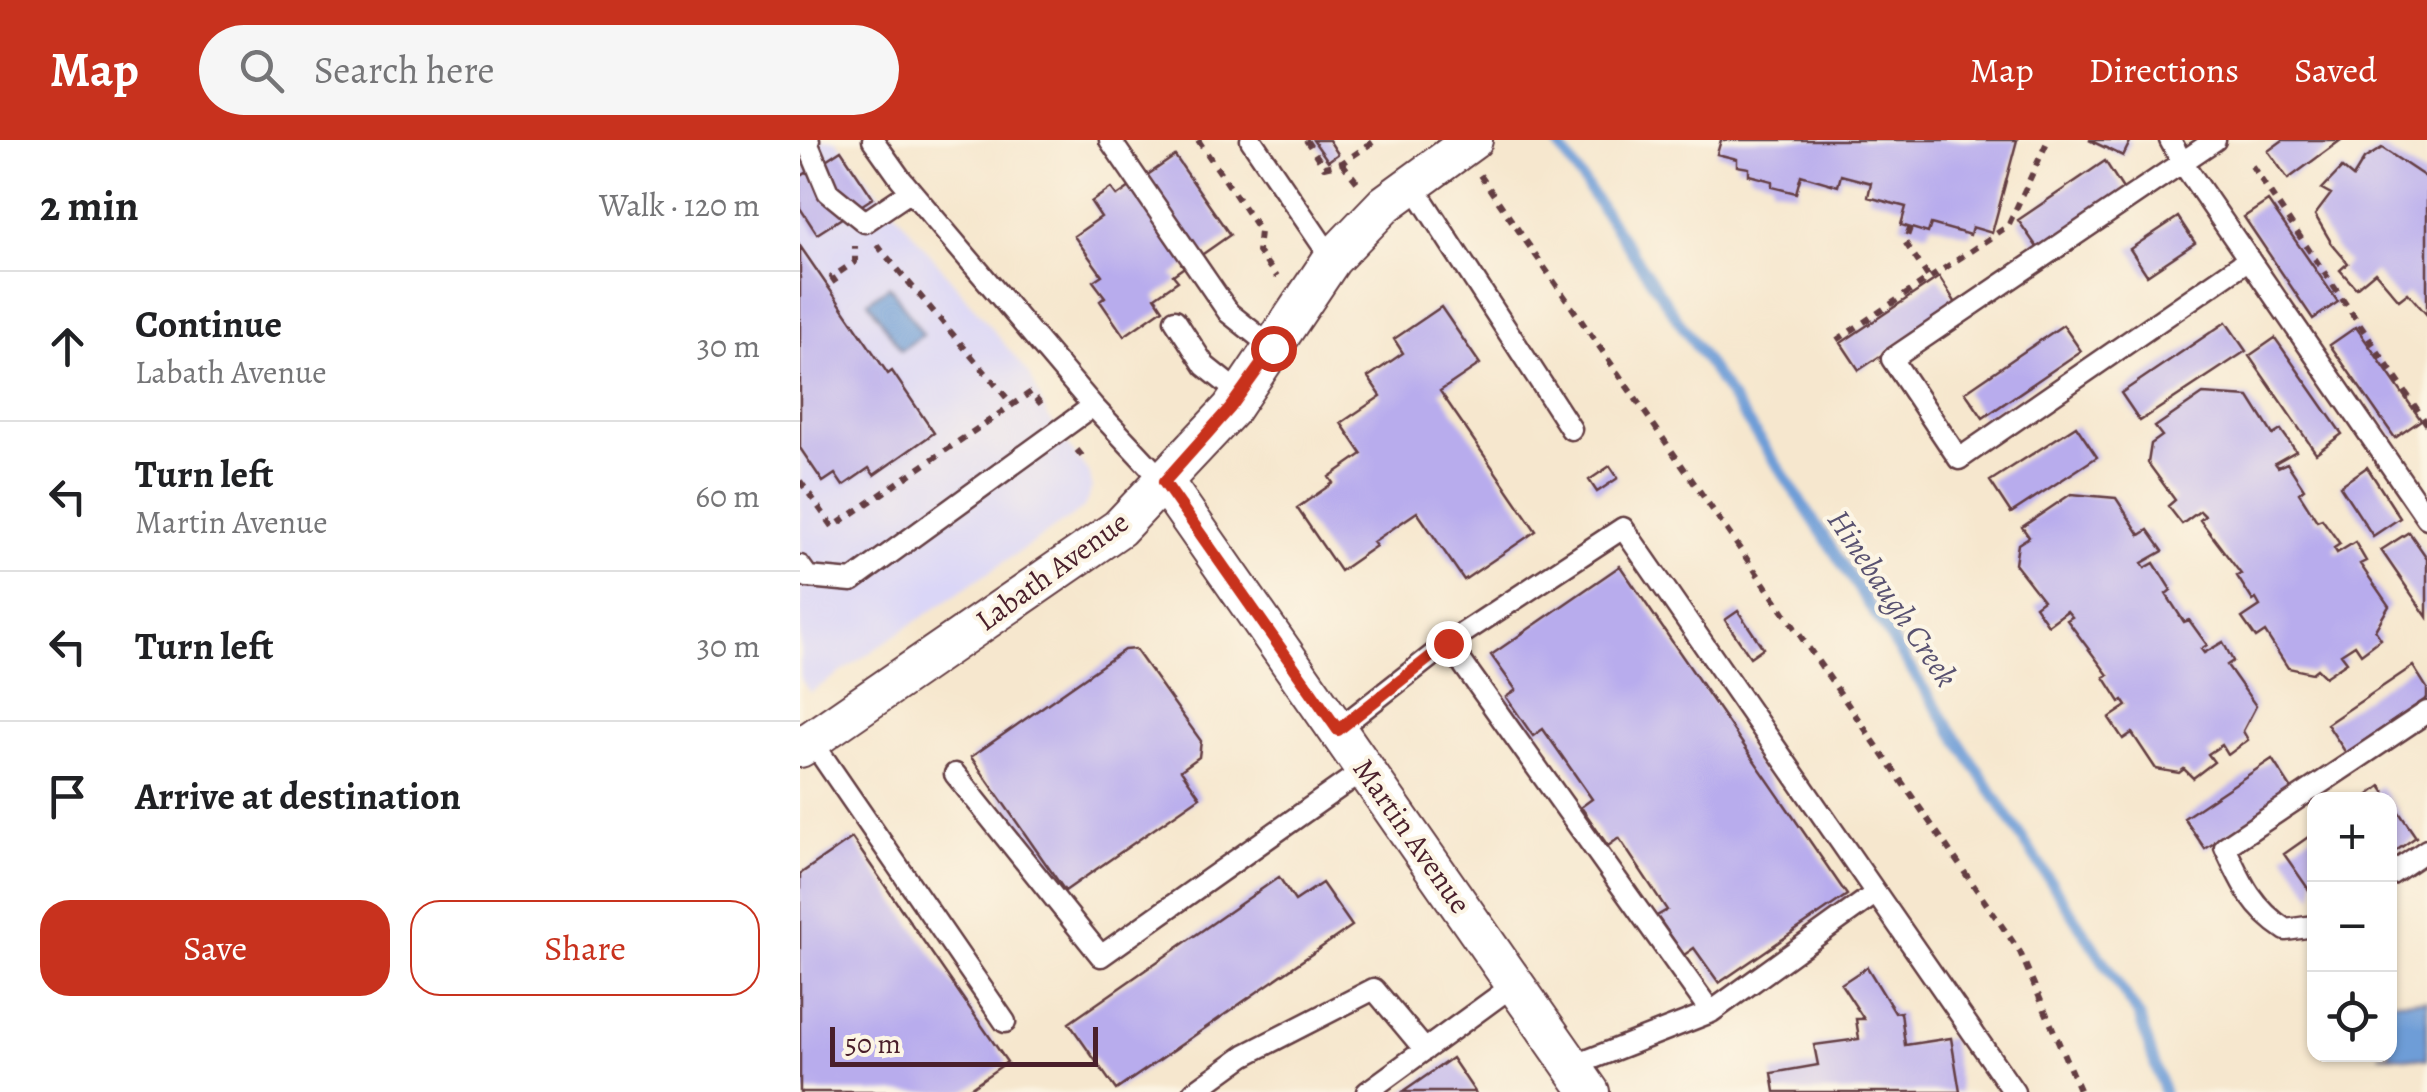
<!DOCTYPE html>
<meta charset="utf-8">
<style>
:root{--surface:#fff;--page:#f6f6f6;--text:#202124;--muted:#757577;--line:#e0e0e0;--accent:#c8321e}
body{margin:0;font-family:Alegreya,serif;background:var(--page);color:var(--text)}
.controls{position:absolute;right:30px;bottom:30px;display:grid;overflow:hidden;border-radius:20px;box-shadow:0 2px 8px #0004}
.controls button{width:90px;height:90px;display:grid;place-items:center;padding:0;border:0;border-bottom:2px solid var(--line);background:var(--surface);color:var(--text);font:50px sans-serif}
.scale{position:absolute;left:30px;bottom:25px;width:268px;box-sizing:border-box;padding-left:10px;border:5px solid #4a1f2b;border-top:0;font-size:28px;line-height:35px;white-space:nowrap;color:#4a1f2b;-webkit-text-stroke:8px #fcf5e5;paint-order:stroke}
.stop{position:absolute;width:30px;height:30px;margin:-22px;border:8px solid #c8321e;border-radius:50%;background:#fff}
.stop.end{background:#c8321e;border-color:#fff;box-shadow:0 2px 10px #0008}
.list{margin:0;padding:0;list-style:none}
h2{display:flex;justify-content:space-between;align-items:center;height:130px;margin:0;padding:0 40px;font-size:42px}
h2 small{font-size:32px;font-weight:400;color:var(--muted)}
.list li{display:grid;grid-template-columns:65px 1fr auto;gap:30px;align-items:center;box-sizing:border-box;height:150px;padding:0 40px;border-top:2px solid var(--line)}
.list b{display:block;font-size:38px;white-space:nowrap}
.list p{margin:0;font-size:32px;white-space:nowrap;color:var(--muted)}
.list em{font-size:32px;font-style:normal;color:var(--muted)}
.actions{display:flex;gap:20px;padding:30px 40px}
.actions a{flex:1;padding:22px 0;border:2px solid var(--accent);border-radius:30px;text-align:center;font-size:35px;color:var(--accent)}
.actions .main{background:var(--accent);color:#fff}
.icon{flex:none;width:55px;height:55px;fill:none;stroke:currentColor;stroke-width:2;stroke-linecap:round;stroke-linejoin:round}
.map{position:relative;flex:none;width:1627px;height:952px;overflow:hidden}
header{display:flex;align-items:center;gap:60px;box-sizing:border-box;height:140px;padding:0 50px;background:var(--accent);color:#fff}
header strong{font-size:48px}
nav{display:flex;gap:55px;margin-inline-start:auto;font-size:35px}
.search{width:700px;height:90px;background:var(--page);display:flex;align-items:center;gap:25px;box-sizing:border-box;padding:0 35px;border-radius:55px;color:var(--muted);font-size:38px}
main{display:flex}
aside{flex:1;background:var(--surface)}
.map>svg:first-child{display:block}
.built{fill:#dad6f7}
.water{fill:#6e9dd7;stroke:#5c5e81;stroke-width:2.5}
.lines{fill:none;stroke-linecap:round;stroke-linejoin:round}
.stream{stroke:#6e9dd7;stroke-width:11}
.building{fill:#b8aced}
.lane-casing{stroke:#643d43;stroke-width:25}
.street-casing{stroke:#643d43;stroke-width:42}
.path{stroke:#643d43;stroke-width:6;stroke-dasharray:8 8;stroke-linecap:butt}
.lane{stroke:#fff;stroke-width:20}
.street{stroke:#fff;stroke-width:38}
.route{stroke:#c8321e;stroke-width:12}
.labels{text-anchor:middle;stroke-width:8;stroke-linejoin:round;paint-order:stroke}
.street-label{font-size:30px;fill:#4a1f2b;stroke:#fcf5e5}
.water-label{font-size:32px;font-style:italic;fill:#585170;stroke:#fcf5e5}
</style>
<header>
<strong>Map</strong>
<div class="search"><svg class="icon" aria-label="search" viewBox="0 0 24 24"><circle cx="10" cy="10" r="6"/><path d="M15 15l6 6"/></svg>Search here</div>
<nav><a>Map</a><a>Directions</a><a>Saved</a></nav>
</header>
<main>
<aside>
<h2>2 min<small>Walk · 120 m</small></h2>
<ul class="list">
<li><svg class="icon" aria-label="ahead" viewBox="0 0 24 24"><path d="M12 20V5M6 11l6-6 6 6"/></svg><div><b>Continue</b><p>Labath Avenue</p></div><em>30 m</em></li>
<li><svg class="icon" aria-label="left" viewBox="0 0 24 24"><path d="M17 20v-9H6M10 6l-5 5 5 5"/></svg><div><b>Turn left</b><p>Martin Avenue</p></div><em>60 m</em></li>
<li><svg class="icon" aria-label="left" viewBox="0 0 24 24"><path d="M17 20v-9H6M10 6l-5 5 5 5"/></svg><div><b>Turn left</b></div><em>30 m</em></li>
<li><svg class="icon" aria-label="arrive" viewBox="0 0 24 24"><path d="M6 21V4h12l-3 4 3 4H6"/></svg><div><b>Arrive at destination</b></div></li>
</ul>
<div class="actions"><a class="main">Save</a><a>Share</a></div>
</aside>
<div class="map">
<svg width="1627" height="952" viewBox="0 0 1627 952">
<rect width="100%" height="100%" fill="#fcf5e5"/>
<filter id="ink" filterUnits="userSpaceOnUse"><feTurbulence type="fractalNoise" baseFrequency=".01" numOctaves="2"/><feDisplacementMap in="SourceGraphic" scale="20" xChannelSelector="R" yChannelSelector="G"/><feConvolveMatrix kernelMatrix="1 2 1 2 8 2 1 2 1" color-interpolation-filters="sRGB"/></filter>
<filter id="wash" filterUnits="userSpaceOnUse"><feTurbulence type="fractalNoise" baseFrequency=".0048" numOctaves="4" result="noise"/><feDisplacementMap in="SourceGraphic" scale="40" xChannelSelector="R" yChannelSelector="G"/><feGaussianBlur stdDeviation="2.25" result="paint"/><feColorMatrix in="noise" values="0 0 0 0 0 0 0 0 0 0 0 0 0 0 0 0 0 1.4 0 .05"/><feComposite in="paint" operator="in"/></filter>
<g filter="url(#wash)">
<rect width="100%" height="100%" fill="#f6e7ce"/>
<path class="built" d="M0 0H36L230 235 248 277 290 335 292 347 284 368 10 553 0 538Z"/>
<path class="water" d="M90 146 123 195 101 210 68 161Z
M1627 860V919L1579 915 1590 914V861Z"/>
<g class="lines">
<path class="stream" d="M758 4 981 331 1339 876 1364 952"/>
</g>
<g id="blocks">
<path class="building" d="M513 0H529L538 14 528 21Z
M921 0H1217L1192 93 1172 87 1170 95 1131 84 1128 93 1101 85 1106 67 1068 57 1071 43 1041 35 1038 46 1001 35 996 53 972 47V41L949 35V28L937 26V19L917 14Z
M1289 0H1331L1323 16Z
M1483 0H1541L1488 39 1468 11Z
M1582 8 1627 38V175L1608 153 1599 160 1575 132 1556 148 1540 130 1548 123 1532 104 1515 75 1531 54 1522 49 1542 28 1553 37 1564 19Z
M41 10 73 58 17 94 0 68V37Z
M375 16 430 95 373 135 378 141 355 157 363 169 324 196 300 161 305 157 293 141 302 135 274 96 301 77 291 62 311 48 317 56Z
M1305 21 1325 52 1239 110 1218 80Z
M1468 61 1538 162 1513 179 1444 77Z
M1378 77 1395 103 1347 135 1330 109Z
M0 106 88 234 92 231 134 293 74 335 69 328 43 346 35 334 23 342 0 308Z
M1139 137 1157 165 1059 230 1041 203Z
M641 167 680 224 640 251 736 391 664 440 617 372 573 402 576 406 540 431 497 368 533 343 529 337 562 314 541 283 581 256 568 237 603 213 594 199Z
M1426 182 1446 211 1340 281 1321 253Z
M1263 185 1281 211 1183 278 1165 252Z
M1556 187 1621 280 1595 298 1530 205Z
M1475 198 1542 294 1516 313 1449 216Z
M1403 254 1449 257 1473 295 1481 290 1496 311 1475 323 1478 327 1487 323 1504 349 1499 353 1517 381 1522 379 1540 404 1534 408 1537 413 1555 402 1566 421 1560 424 1589 466 1575 490 1581 499 1561 514 1555 505 1541 514 1547 522 1525 537 1517 529 1512 533 1488 528 1465 492 1456 498 1442 478 1460 466 1456 459 1453 461 1437 436 1441 434 1400 380 1405 376 1400 371 1382 384 1368 366 1375 360 1348 323 1351 304 1362 296 1355 287Z
M1276 286 1297 317 1211 373 1190 341Z
M810 326 818 338 797 352 789 340Z
M1567 327 1600 378 1573 396 1540 346Z
M1271 354 1316 358 1340 395 1348 390 1363 411 1342 423 1345 428 1354 423 1371 450 1366 454 1384 482 1389 480 1407 505 1401 509 1404 513 1423 502 1433 521 1427 525 1456 566 1443 591 1448 600 1428 615 1422 605 1408 614 1414 622 1393 638 1384 629 1379 633 1356 629 1332 593 1323 599 1309 578 1327 566 1323 560 1320 562 1304 537 1308 535 1267 480 1272 477 1267 471 1248 485 1235 466 1243 460 1215 424 1218 404 1229 397 1222 387Z
M1609 392 1627 418V477L1581 410Z
M820 426 1047 755 919 843 894 808 884 815 857 776 867 770 819 698 808 706 781 667 792 659 743 589 733 596 706 557 716 550 691 515Z
M938 471 963 508 950 517 925 480Z
M335 509 401 601 399 617 381 630 400 657 265 751 171 617 324 510Z
M1613 526 1627 548V558L1546 613 1527 584Z
M1472 619 1493 651 1405 709 1384 678Z
M1581 646 1616 697 1590 715V660H1562Z
M1514 693V757L1484 714Z
M52 698 207 922 164 952H0V734Z
M479 737 495 761 522 743 552 786 316 950 269 883Z
M1067 827 1095 873 1101 872 1105 905 1151 898 1160 952H975L972 933 1018 925 1014 905 1059 899 1056 879H1064L1041 844Z
M652 918 675 952H603Z"/>
</g>
</g>
<g filter="url(#ink)">
<use href="#blocks" fill-opacity="0" stroke="#643d43" stroke-width="2.5"/>
<g class="lines">
<defs>
<path id="lane" d="M9 0 7 2 28 52 65 82 111 51
M73 0 100 38 293 266 364 342
M310 0 429 173 473 208
M451 0 532 119
M1370 0 1382 22 1627 378
M1415 0 1092 219 1159 319 1449 119
M612 44 771 289
M375 180 405 226 440 254
M0 426 8 437 52 441 293 266
M648 503 823 388 1076 753
M537 590 648 503 911 872
M11 600 205 882
M155 634 301 816 565 629
M1590 735 1627 710
M1514 786 1486 790C1452 768 1441 742 1425 707L1627 572
M773 926 911 872 1076 753 1214 952
M394 952 445 915 574 849 625 910
M567 952 715 844"/>
<path id="street" d="M364 342 790 952
M0 608 319 388 431 269 532 119 585 64 673 0"/>
</defs>
<use href="#lane" class="lane-casing"/>
<use href="#street" class="street-casing"/>
<path class="path" d="M398 0 460 91 458 112 477 137
M506 0 524 27 542 23 576 0
M542 23 557 42
M1452 26 1627 284
M680 35 1220 812 1280 952
M1110 88 1105 102 1129 138
M77 105 212 264
M36 143 32 137 55 122V106
M1037 200 1208 86 1248 0
M277 310 286 321
M0 341 33 387 231 252 245 269"/>
<use href="#lane" class="lane"/>
<use href="#street" class="street"/>
</g>
</g>
<g class="lines" filter="url(#ink)">
<path class="route" d="M473 208 430 268 364 342 538 590 648 503"/>
</g>
<g class="labels">
<g class="street-label">
<text transform="translate(252 431) rotate(-36)" y="10">Labath Avenue</text>
<text transform="translate(612 696) rotate(55)" y="10">Martin Avenue</text>
</g>
<g class="water-label">
<text transform="translate(1093 458) rotate(56)" y="11">Hinebaugh Creek</text>
</g>
</g>
</svg>
<div class="controls">
<button>+</button>
<button>−</button>
<button><svg class="icon" aria-label="locate" viewBox="0 0 24 24"><circle cx="12" cy="12" r="6"/><path d="M12 2v4M12 18v4M2 12h4M18 12h4"/></svg></button>
</div>
<div class="scale">50 m</div>
<div class="stop" style="left:473px;top:208px"></div>
<div class="stop end" style="left:648px;top:503px"></div>
</div>
</main>
